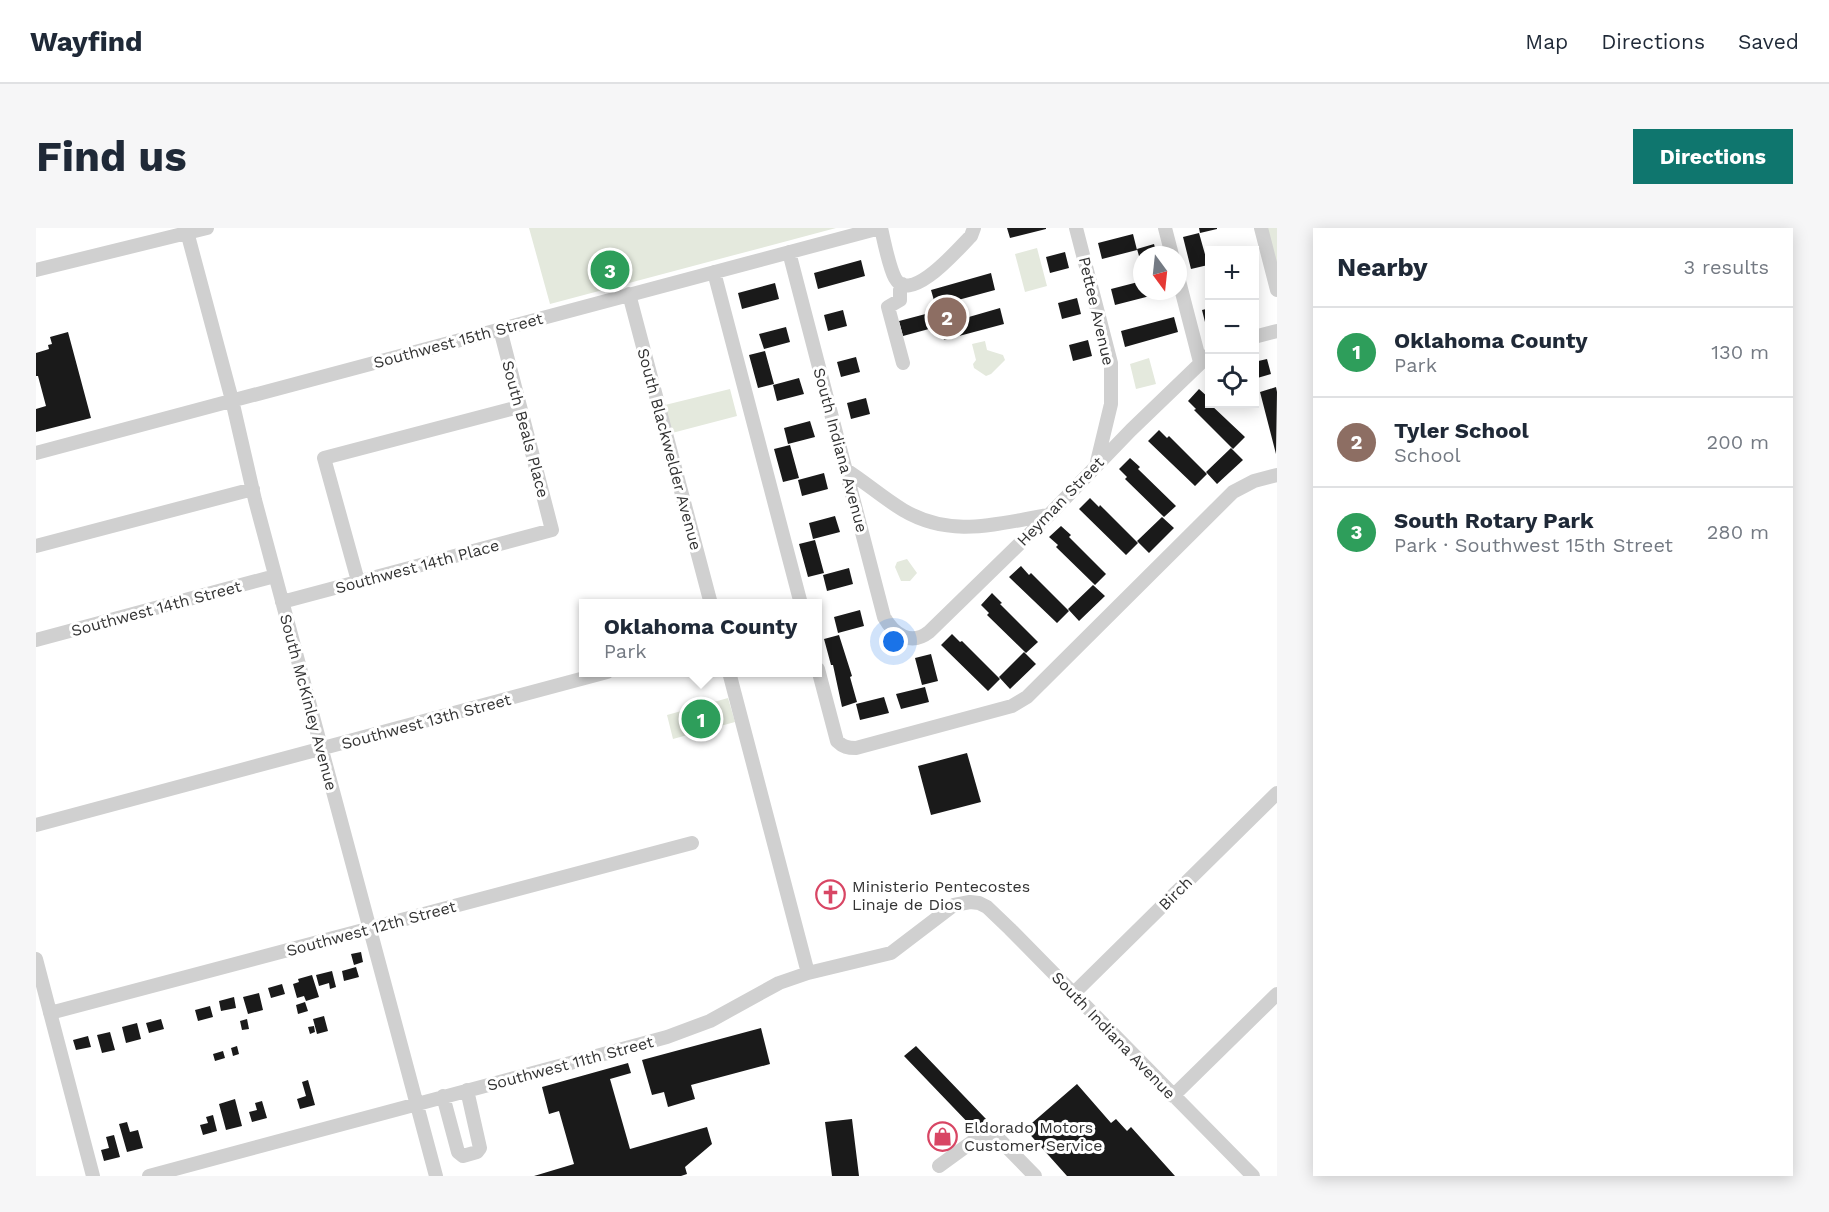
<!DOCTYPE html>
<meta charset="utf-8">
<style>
:root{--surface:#fff;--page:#f6f6f7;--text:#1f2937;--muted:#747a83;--line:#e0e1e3;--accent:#0f766e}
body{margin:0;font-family:"Work Sans",sans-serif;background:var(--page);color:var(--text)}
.controls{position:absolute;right:18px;top:18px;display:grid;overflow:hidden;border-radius:0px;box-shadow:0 3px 15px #0003}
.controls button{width:54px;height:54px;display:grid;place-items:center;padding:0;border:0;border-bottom:2px solid var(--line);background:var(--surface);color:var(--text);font:30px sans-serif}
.compass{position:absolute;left:1097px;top:18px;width:54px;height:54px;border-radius:50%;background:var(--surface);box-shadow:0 3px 15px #0003;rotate:165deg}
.you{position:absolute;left:858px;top:414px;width:21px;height:21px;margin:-15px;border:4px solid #fff;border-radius:50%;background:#1a73e8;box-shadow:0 0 0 9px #1a73e833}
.badge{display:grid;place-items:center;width:39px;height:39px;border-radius:50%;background:var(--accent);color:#fff;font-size:20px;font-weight:700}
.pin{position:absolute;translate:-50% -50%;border:3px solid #fff;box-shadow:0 2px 6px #0006}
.popup{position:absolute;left:543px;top:371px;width:243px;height:78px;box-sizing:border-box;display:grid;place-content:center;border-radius:0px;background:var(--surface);filter:drop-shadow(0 2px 4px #0005);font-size:20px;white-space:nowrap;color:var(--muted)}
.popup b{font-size:22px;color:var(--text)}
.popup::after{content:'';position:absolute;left:50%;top:100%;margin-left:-12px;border:12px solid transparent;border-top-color:var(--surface)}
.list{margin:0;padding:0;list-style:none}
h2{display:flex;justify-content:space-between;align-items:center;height:78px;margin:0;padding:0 24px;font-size:26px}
h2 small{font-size:20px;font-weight:400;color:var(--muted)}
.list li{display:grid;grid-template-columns:39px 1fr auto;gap:18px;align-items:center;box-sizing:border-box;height:90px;padding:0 24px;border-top:2px solid var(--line)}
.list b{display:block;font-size:22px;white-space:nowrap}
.list p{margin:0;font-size:20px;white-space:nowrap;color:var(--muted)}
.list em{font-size:20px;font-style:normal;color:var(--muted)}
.icon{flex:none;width:33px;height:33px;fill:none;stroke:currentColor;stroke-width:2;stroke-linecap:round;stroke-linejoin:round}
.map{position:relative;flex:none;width:1241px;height:948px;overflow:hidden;border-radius:0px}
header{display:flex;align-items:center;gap:36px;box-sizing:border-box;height:84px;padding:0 30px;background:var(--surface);border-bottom:2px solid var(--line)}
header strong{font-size:28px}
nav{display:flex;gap:33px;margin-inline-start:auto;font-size:21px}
.intro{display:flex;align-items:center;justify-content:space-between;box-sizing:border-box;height:144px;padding:0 36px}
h1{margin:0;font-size:42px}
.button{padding:15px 27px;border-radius:0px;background:var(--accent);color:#fff;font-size:21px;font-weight:700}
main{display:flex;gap:36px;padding:0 36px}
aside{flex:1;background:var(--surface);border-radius:0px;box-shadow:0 3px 15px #0003}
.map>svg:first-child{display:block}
.green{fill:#e4e9dd}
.building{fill:#1a1a1a}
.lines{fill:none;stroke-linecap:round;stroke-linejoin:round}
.minor{stroke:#d0d0d0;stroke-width:14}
.labels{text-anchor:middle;stroke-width:6;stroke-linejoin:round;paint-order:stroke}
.street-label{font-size:16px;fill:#333;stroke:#fff}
.poi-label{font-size:16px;fill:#333;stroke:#fff;text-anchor:start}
</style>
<header>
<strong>Wayfind</strong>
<nav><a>Map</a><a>Directions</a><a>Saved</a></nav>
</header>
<div class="intro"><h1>Find us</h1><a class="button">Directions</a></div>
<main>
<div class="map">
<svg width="1241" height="948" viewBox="0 0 1241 948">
<rect width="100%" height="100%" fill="#fff"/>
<path class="green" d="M493 0H800L514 76Z
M1230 0H1241V42Z
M1001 20 1011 58 989 64 979 26Z
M949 113 951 122 967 127 969 132 955 146 950 148 938 140 937 136 940 132 936 116Z
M1113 130 1120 156 1100 161 1094 136Z
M694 161 701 188 636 205 629 177Z
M871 331 881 345 874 353H865L859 339 861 334Z
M692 470 699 494 637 511 631 487Z"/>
<path class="building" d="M971 0H1010V1L974 10Z
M1163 0H1181V1L1164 5Z
M1163 5 1172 37 1155 41 1147 9Z
M1097 6 1101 22 1066 31 1062 15Z
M1118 16 1121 27H1106L1105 35 1101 21Z
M1029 24 1033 40 1014 45 1010 29Z
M825 32 829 48 782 61 778 45Z
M955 45 959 62 911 75 913 80 915 79 919 93 964 80 968 96 908 112 904 98 867 108 863 93 901 83 895 62Z
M1106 53V63H1113L1114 68 1079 77 1075 61Z
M739 55 743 71 706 81 702 65Z
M1041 70 1045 86 1026 91 1022 75Z
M1218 70 1223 84 1218 85Z
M1174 80V97L1170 98 1166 82Z
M807 82 811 98 792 103 788 87Z
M1138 89 1142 104 1089 119 1085 103Z
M750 99 754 114 728 121 723 106Z
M32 104 55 190 0 204V181L10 178 2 148H0V125L13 121 12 117 16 116 14 109Z
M1052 112 1056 128 1037 133 1033 117Z
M729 123 738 156 722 160 713 127Z
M820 129 824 144 805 149 801 134Z
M1231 131 1235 146 1218 151V134Z
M763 150 768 166 741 173 737 157Z
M1240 159 1241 164 1240 226 1224 164Z
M1163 161 1173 170 1171 172 1174 176 1209 209 1197 221 1158 182 1160 181 1152 173Z
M830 170 834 186 815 191 811 175Z
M774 193 779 209 752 216 748 200Z
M1123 202 1131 210 1133 208 1171 246 1159 258 1112 213Z
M754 217 763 250 747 254 738 221Z
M1195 220 1207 232 1181 256 1170 244Z
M1094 230 1104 239 1102 241 1140 278 1128 289 1089 251 1091 249 1083 241Z
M788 245 792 261 766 268 762 252Z
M1054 270 1063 279 1064 277 1102 315 1090 327 1043 281Z
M799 288 804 304 777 311 773 295Z
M1126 289 1138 300 1113 325 1101 313Z
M1025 298 1035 307 1033 309 1070 346 1059 357 1020 319 1022 317 1013 309Z
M779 312 788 345 772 349 763 316Z
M985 338 993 347 995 345 1033 383 1021 395 973 349Z
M813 340 817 356 791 363 787 347Z
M1057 357 1069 368 1043 393 1032 381Z
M956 365 966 375 964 376 1002 414 990 425 951 387 953 385 945 377Z
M824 382 828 398 802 405 798 389Z
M916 406 924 414 926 413 964 451 952 463 905 417Z
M803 407 816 448 814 449 821 474 806 479 797 437H795L788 411Z
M988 424 1000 436 974 461 963 449Z
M895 426 902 453 886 457 879 430Z
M889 459 893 474 865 481 860 466Z
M848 469 853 485 824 492 820 476Z
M931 525 945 574 895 587 882 538Z
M325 724 327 734 318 737 315 726Z
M320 739 323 749 308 753 306 743Z
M296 743 300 759 294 761 293 755 283 758 280 747Z
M276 747 283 769 270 773 268 768 261 770 257 756 263 754 262 751Z
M246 756 249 766 235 770 232 760Z
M223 765 227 782 212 786 207 769Z
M198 769 200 780 185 783 183 773Z
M269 774 272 783 262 786 260 777Z
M174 778 177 789 162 793 159 782Z
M288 788 292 803 281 806 277 791Z
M125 791 128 801 113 805 110 795Z
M211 791 213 801 206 802 204 793Z
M101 795 105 811 90 815 86 799Z
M278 798 279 804 274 806 272 799Z
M725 800 734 836 655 857 659 871 632 879 628 864 616 867 606 832Z
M74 804 79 822 66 825 61 807Z
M52 808 55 819 40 822 37 812Z
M201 818 203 826 197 828 195 820Z
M880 818 950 891 939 902 868 828Z
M187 823 189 830 179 833 177 826Z
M592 835 595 845 574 851 594 921 671 899 676 916 649 939 651 946 645 948H498L538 936 523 883 513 886 506 859Z
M272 852 279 877 264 881 261 871 270 868 266 854Z
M1041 856 1075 895 1080 891 1091 903 1095 899 1139 948H1031L989 901Z
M199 871 206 898 190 902 183 876Z
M226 873 231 890 216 894 213 884 221 882 219 875Z
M177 887 181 903 167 907 164 897 172 895 170 889Z
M816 891 823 948H796L789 894Z
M91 894 94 904 102 902 107 920 91 924 83 896Z
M78 907 84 929 68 933 65 922 73 920 70 909Z"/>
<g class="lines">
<path class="minor" d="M150 0 196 172 219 272 400 948
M845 0C848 13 853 39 859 50 874 78 923 20 935 8L938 0
M1040 0 1075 135V176L1061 234
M1129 0 1136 27
M1225 0 1241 62
M753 24 848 389C858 407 875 418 893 404L1013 287 1095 202 1174 126
M0 42 171 0
M678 44 765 376
M1142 49 1164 134
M866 56 864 62V72L852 79 867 135
M593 66 675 376
M1218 109 1241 103
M0 225 844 0
M810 242C829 254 847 270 867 282 916 311 962 295 1013 287
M0 318 217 261
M322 353 288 230 483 179
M246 374 516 302 464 101
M0 412 239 348
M782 441 801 513C807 519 812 520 820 520L976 478 991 469 1197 264 1218 253 1241 247
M693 444 772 745
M0 597 571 444
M0 731 57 948
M1038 765 1241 565
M14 785 656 615
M407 868 422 924 427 928 441 924 444 920 431 862
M1137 868 1241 766
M903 938 936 914 959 907 999 948
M113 948 631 809 674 793 743 755 772 745 855 725 918 677 934 674 943 675 951 679 974 701 1217 948"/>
</g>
<defs>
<symbol id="church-ring" viewBox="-11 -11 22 22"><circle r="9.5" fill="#fff" stroke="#d84664" stroke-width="1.5"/><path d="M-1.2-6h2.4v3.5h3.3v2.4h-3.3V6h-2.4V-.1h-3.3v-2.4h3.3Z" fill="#d84664"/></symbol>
<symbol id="shop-ring" viewBox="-11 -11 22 22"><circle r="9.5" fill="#fff" stroke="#d84664" stroke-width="1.5"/><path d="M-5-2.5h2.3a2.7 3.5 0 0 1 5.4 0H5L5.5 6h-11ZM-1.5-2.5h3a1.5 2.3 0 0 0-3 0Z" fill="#d84664"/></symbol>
</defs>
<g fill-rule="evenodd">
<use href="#church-ring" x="778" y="650" width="33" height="33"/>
<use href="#shop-ring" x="890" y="892" width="33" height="33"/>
</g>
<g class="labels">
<g class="street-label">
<text transform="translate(1061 83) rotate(77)" y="6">Pettee Avenue</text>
<text transform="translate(422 112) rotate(-15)" y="6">Southwest 15th Street</text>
<text transform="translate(490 201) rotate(75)" y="6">South Beals Place</text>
<text transform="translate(634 221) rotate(75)" y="6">South Blackwelder Avenue</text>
<text transform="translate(805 222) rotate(75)" y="6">South Indiana Avenue</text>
<text transform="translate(1024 273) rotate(-46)" y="6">Heyman Street</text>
<text transform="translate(381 338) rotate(-15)" y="6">Southwest 14th Place</text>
<text transform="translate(120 380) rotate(-15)" y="6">Southwest 14th Street</text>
<text transform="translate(273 474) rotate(75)" y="6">South McKinley Avenue</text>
<text transform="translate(390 493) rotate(-15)" y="6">Southwest 13th Street</text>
<text transform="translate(1139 665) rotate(-45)" y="6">Birch</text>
<text transform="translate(335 700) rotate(-15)" y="6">Southwest 12th Street</text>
<text transform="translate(1078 807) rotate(46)" y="6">South Indiana Avenue</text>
<text transform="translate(534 835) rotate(-15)" y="6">Southwest 11th Street</text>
</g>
<g class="poi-label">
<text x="816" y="664">Ministerio Pentecostes<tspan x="816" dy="18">Linaje de Dios</tspan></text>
<text x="928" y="905">Eldorado Motors<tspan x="928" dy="18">Customer Service</tspan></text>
</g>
</g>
</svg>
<div class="controls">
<button>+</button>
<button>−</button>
<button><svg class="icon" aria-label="locate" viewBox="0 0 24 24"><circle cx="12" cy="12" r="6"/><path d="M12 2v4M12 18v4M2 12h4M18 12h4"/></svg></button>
</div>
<svg class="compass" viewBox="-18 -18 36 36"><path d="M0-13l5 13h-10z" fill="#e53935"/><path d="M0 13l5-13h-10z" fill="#747a83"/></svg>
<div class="you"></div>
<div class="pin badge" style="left:665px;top:491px;background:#2e9e5b">1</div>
<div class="popup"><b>Oklahoma County</b>Park</div>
<div class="pin badge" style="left:911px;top:89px;background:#8d6e63">2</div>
<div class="pin badge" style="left:574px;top:42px;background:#2e9e5b">3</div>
</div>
<aside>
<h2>Nearby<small>3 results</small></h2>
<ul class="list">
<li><span class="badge" style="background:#2e9e5b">1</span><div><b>Oklahoma County</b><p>Park</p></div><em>130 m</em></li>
<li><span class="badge" style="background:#8d6e63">2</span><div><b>Tyler School</b><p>School</p></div><em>200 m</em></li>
<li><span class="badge" style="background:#2e9e5b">3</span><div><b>South Rotary Park</b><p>Park · Southwest 15th Street</p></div><em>280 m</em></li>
</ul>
</aside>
</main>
